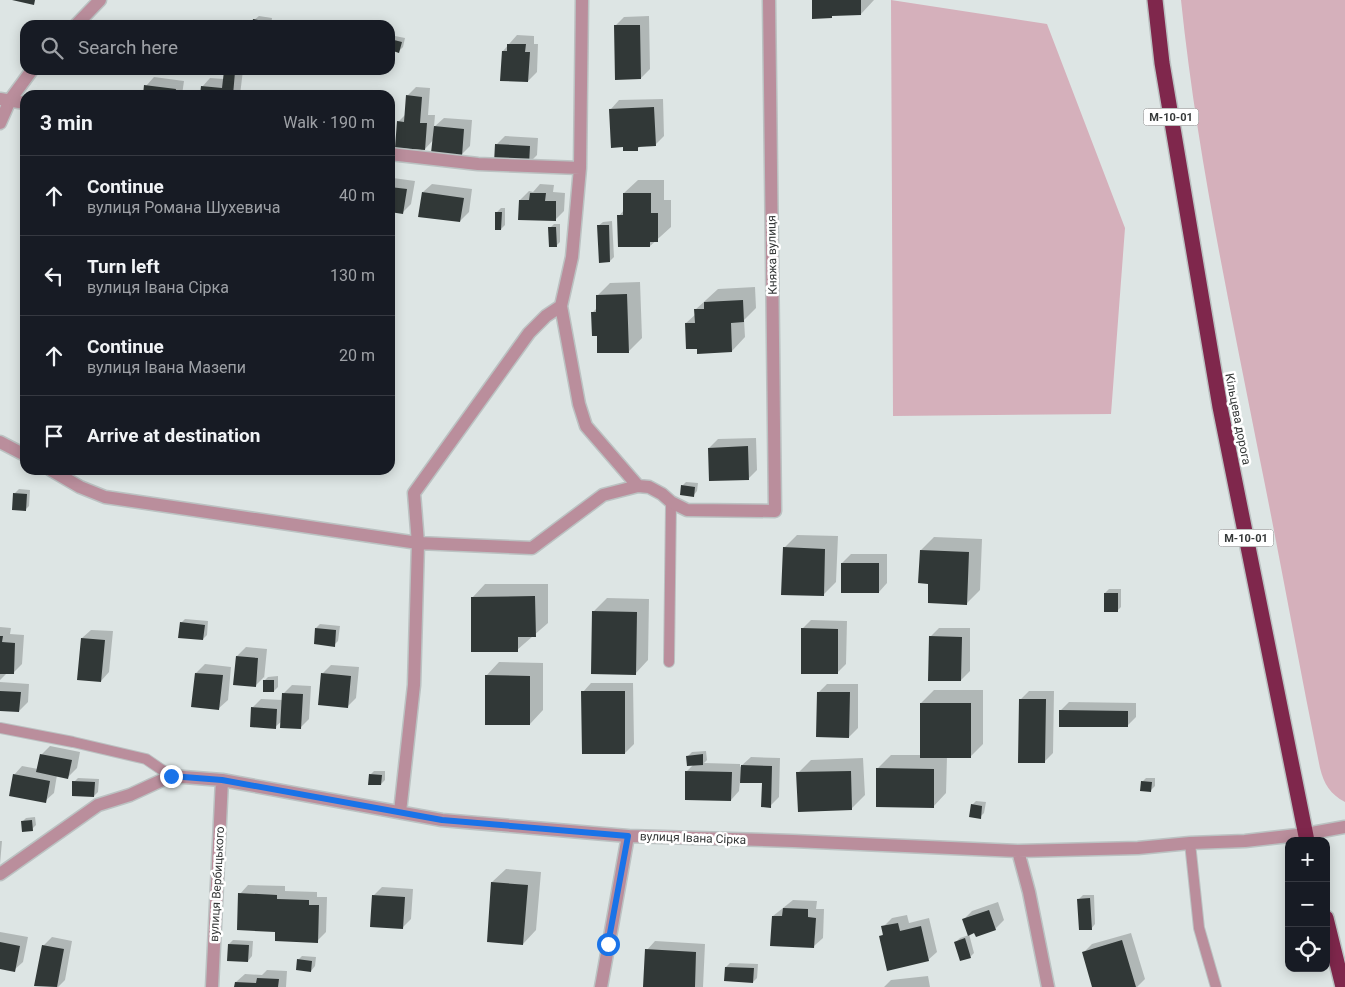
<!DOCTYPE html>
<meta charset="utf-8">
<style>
:root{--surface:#171b24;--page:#20242c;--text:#f1f3f6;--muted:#9ea1a6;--line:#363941}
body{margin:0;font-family:Roboto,sans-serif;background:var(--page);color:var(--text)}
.controls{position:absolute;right:15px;bottom:15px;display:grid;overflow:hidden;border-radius:10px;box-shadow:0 2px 12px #0003}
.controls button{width:45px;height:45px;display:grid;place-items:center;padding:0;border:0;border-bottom:1px solid var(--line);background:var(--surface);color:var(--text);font:25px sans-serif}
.stop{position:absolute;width:15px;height:15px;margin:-11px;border:4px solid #1a73e8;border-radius:50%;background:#fff}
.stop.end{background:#1a73e8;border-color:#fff;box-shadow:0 1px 5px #0008}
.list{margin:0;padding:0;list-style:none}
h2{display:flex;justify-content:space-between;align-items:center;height:65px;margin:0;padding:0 20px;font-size:21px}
h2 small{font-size:16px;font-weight:400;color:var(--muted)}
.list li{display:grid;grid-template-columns:32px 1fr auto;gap:15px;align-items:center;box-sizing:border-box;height:80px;padding:0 20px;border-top:1px solid var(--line)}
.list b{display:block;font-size:19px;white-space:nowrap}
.list p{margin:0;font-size:16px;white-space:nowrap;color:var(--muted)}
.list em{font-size:16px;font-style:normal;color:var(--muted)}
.icon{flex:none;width:28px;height:28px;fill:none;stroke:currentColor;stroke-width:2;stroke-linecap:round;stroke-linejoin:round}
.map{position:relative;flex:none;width:1345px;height:987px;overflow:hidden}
.search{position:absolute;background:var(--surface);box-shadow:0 2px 12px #0003;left:20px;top:20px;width:375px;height:55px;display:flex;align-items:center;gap:12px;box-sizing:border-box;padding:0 18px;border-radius:15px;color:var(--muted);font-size:19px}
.panel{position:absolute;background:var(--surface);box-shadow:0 2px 12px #0003;left:20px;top:90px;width:375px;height:385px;border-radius:15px}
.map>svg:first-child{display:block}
.green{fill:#d5b0bb}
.shadow{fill:#0003}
.building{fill:#313837}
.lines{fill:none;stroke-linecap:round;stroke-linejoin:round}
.lane-casing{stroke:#bbc2c2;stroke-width:12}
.street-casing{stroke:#bbc2c2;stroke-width:15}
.highway-casing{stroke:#bbc2c2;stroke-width:18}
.lane{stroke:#ba8e9c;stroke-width:10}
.street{stroke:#ba8e9c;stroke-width:12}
.highway{stroke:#7f274c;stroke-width:15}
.route{stroke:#1a73e8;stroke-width:6}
.labels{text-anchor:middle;stroke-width:5;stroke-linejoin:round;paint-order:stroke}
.shield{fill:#fff;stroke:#727474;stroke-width:1}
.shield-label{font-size:11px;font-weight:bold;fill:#353838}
.street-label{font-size:12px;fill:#353838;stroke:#fff}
</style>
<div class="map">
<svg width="1345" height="987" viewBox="0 0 1345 987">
<rect width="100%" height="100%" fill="#dde5e4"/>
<path class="green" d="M891 0 1047 24 1125 228 1111 414 893 416Z
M1181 0H1345V802C1330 794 1324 784 1320 768 1299 666 1281 563 1260 460 1230 307 1197 155 1181 0Z"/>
<path class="shadow" d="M813 0H874L861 14H834L831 17Z
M259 16 272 18 271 25H254V20Z
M649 16 650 69 641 78 615 26 624 17Z
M390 35 405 38 403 47 399 51 390 49Z
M517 35 534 36V44H538L537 72 528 81 503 51Z
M226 70H243L240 95H201L202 87 210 78 224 79Z
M154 77 184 81 182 95H144L146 86Z
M416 87 430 88 428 115H435L434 127 444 118 472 120 470 146 461 155 434 139 425 149 398 122 405 115 407 96Z
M663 99 664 136 655 145 641 146 637 149 611 109 619 100Z
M505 136 538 138 537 155 528 164 497 144Z
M393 178 415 181 411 204 403 212 390 211V180Z
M638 180H664V200H671V227L650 246 619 216 624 210V193Z
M432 184 472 189 469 212 460 221 423 192Z
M540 184 554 185 553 192 565 193 564 211 555 220 520 200 529 191 533 192Z
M501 208H505V225L501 229 496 213Z
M612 221 614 257 610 261 598 226 603 222Z
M554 224H560V242L556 246 550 228Z
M640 282 642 338 629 351 598 334 592 313 597 308V296L610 283Z
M755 287 756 308 744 320 745 337 732 351 686 323 696 314 695 310 718 289Z
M756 438 757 470 748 479 709 448 718 439Z
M686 482 698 483 697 491 693 496 682 486Z
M19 489 30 490 29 506 25 510 15 493Z
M797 535 838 536 836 582 823 595 784 548Z
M934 537 982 539 980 590 966 604 930 582 921 550Z
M851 554H887V583L879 592 842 563Z
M485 584H548V623L517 650 472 598Z
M1109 589H1121V607L1117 611 1105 593Z
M607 598 649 599 648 660 635 674 594 611Z
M185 619 208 621 207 635 203 639 181 623Z
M811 620 847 621 846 664 837 673 802 629Z
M320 624 340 626 338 641 334 645 316 628Z
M0 627 11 628 10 634 24 635 22 664 13 673H7L0 680Z
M939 628H970V671L961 680 930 637Z
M91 630 113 631 109 672 101 681 82 638Z
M246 647 267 649 264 679V677L255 686 237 656Z
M499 662 543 663V710L530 724 486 676Z
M205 664 231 667 228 700 219 708 196 673Z
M331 665 359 667 356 698 347 707 323 673Z
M278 676V687L274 691 264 681 268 677Z
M0 682 29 684 28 702 19 711 0 710Z
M591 683H633L634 744 625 753 583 692Z
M827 684H858V728L849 737 818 693Z
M292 685 311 686 309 719 301 727 282 721 275 727 252 708 261 699 283 700V694Z
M934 690H983V744L970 757H947L946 793 933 807 878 768 891 755H921V703Z
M1029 691H1054L1053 753 1044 762 1020 700Z
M1069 702 1136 703V717L1127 726 1060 711Z
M50 746 80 752 77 768 68 777 57 775 54 793 45 801 14 775 22 766 38 769 41 755Z
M706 751 707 760 704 763 740 764V767L751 757 780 758 779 797 770 806 763 782 740 781 739 791 731 800 687 771 694 764 688 756 692 752Z
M863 758 865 795 851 809 798 773 811 760Z
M374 771H385V780L381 784 370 775Z
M78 778 99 779 98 792 94 796 74 782Z
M1146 778H1155V786L1151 790 1142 782Z
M976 801 986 802 984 813 980 817 972 805Z
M35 817 36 825 32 829 22 822 26 818Z
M0 841H2L0 864Z
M506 869 541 872 536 930 523 944 492 882Z
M248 885 285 886V891L317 892V897H327L326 932 317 941 276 931 240 894Z
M382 887 413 889 411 919 402 928 373 896Z
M1083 895H1094L1095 924 1091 929 1079 899Z
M793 900 817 901 816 909H824L823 938 814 946 773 916Z
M998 902 1004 920 995 929 969 934 974 953 970 957 956 942 960 938 969 935 963 920 972 911Z
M907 915 909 923 929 918 937 952 928 960 881 936 884 933 883 927 892 918Z
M0 932 28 937 23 962 14 970 0 968Z
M1131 933 1145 979 1137 987H1093L1083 953 1092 944Z
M52 937 72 941 65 980 58 987 36 985 43 946Z
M233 940 253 941 252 956 248 961 229 944Z
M655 941 705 944 703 987H645L647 950Z
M302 956 316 957 315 966 311 971 298 960Z
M730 963 758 964 757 978 753 982 726 967Z
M267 970 287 971 286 987H235L236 982 245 974 262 975Z
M928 976 930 987H884L891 980Z"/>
<path class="building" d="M12 0H35L34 5Z
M812 0H861V15L832 16V18L812 19Z
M253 19 269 22V25H252Z
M614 25H640L641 79 615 80Z
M390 39 402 42 399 53 390 50Z
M507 44H526L525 52H530L528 82 500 81 502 51H507Z
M224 71 235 72 233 95H200L201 86 222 88Z
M144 85 176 89 175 95H143Z
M406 95 422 97 420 123H427L425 150 395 148 397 121 404 122Z
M654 107 656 146 638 147V151H623V147L611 148 609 109Z
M434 126 464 129 462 156 431 153Z
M495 144 530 146 529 165 494 163Z
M390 187 407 189 403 214 390 212Z
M422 192 464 198 460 222 418 217Z
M530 193H546L545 201H556V221L518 220 519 200H529Z
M623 193H651V213H658V242H650V247H618L617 215H623Z
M495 212H502L501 230H495Z
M597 225H609L610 262 599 263Z
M548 227H556L557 247H549Z
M627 294 629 353H597V336H592L591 312H596V295Z
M743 300 744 322 731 323 732 352 697 354V349H686L685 323H695L694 309H704V302Z
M748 446 749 480 709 481 708 448Z
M681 485 695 487 694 497 680 495Z
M13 493 27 494 26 511 12 510Z
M783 547 825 549 824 596 781 595Z
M920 550 969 552 967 605 928 603V584L918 583Z
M841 563H879V593H841Z
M1104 593H1118V612H1104Z
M535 596 536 637H518V652H471V597Z
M592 611 637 612 636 675 591 674Z
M180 622 205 625 203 640 178 638Z
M315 628 336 630 335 647 314 644Z
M801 628 838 629V674H801Z
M0 636H3L2 642 15 643 14 674H0Z
M929 636 962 637 961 681H928Z
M81 638 105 640 101 682 77 680Z
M236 656 258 658 256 687 233 685Z
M195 673 223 675 219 710 191 707Z
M321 673 351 676 348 708 318 705Z
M485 675 530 676V725H485Z
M263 680H274V692H263Z
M0 691 21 692 19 712 0 711Z
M581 691H625V754H582Z
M817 692H850L849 738 816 737Z
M282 693 303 694 301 729 280 728Z
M1019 699H1046L1045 763H1018Z
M920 703H971V758H920Z
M251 707 277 709 276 729 250 727Z
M1059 710 1128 711V727H1059Z
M40 754 72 760 68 779 36 772Z
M703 754V765L687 766 686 756Z
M741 765 772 766 771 808 761 807 762 783H740Z
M876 768 934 769V808L876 807Z
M685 771 732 772 731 801 685 800Z
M851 771 852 810 798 812 796 772Z
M13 774 50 781 46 803 9 796Z
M369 774 382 775 381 785H368Z
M72 781 95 782 94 797 72 796Z
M1141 781 1152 782 1151 792 1140 791Z
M971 804 982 806 981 819 969 817Z
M32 820 33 831 22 832 21 821Z
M491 882 528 885 523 945 487 942Z
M238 893 277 895V899L309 900V905H319L318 943 275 941V932L237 930Z
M372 895 405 897 403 929 370 927Z
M1090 898 1092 930H1079L1077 899Z
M783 908 808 909V917L816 918 814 948 770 946 772 916H782Z
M989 910 996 930 976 937 974 933 968 936 962 919Z
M898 923 900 931 921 926 929 961 887 971 879 936 883 935 881 926Z
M965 938 971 958 960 961 954 942Z
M1122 940 1136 987H1092L1082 952Z
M0 942 20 946 15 972 0 969Z
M228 944 249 945 248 962 227 961Z
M42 945 64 949 57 987 34 986Z
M645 949 696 952 695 987H643Z
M297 959 312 961 311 972 296 970Z
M725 967 754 968 753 983 724 981Z
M257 978 279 979 278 987H234L235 982 256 983Z"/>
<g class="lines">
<defs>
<path id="lane" d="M669 662 671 502
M0 728 73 742 146 759 171 776
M1190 843 1199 928 1216 987"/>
<path id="street" d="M76 25 100 0
M0 99 25 103
M0 123 10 100 32 70
M390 154 478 164 580 168
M561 306 579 404 586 426 638 486
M0 442 25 455
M51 470 80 487 105 497 418 543 532 548 603 495 638 486 649 487 662 494 671 502 687 510 775 511 769 0
M400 812 414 685 418 543 414 493 529 333 546 316 561 306 572 257 580 168 582 0
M1018 851 1029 892 1048 987
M0 874 98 805 130 795 171 776 222 780 442 820 628 836 793 841 1018 851 1138 848 1190 843 1245 841 1306 834 1345 827
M212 987 222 780
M601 987 628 836"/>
<path id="highway" d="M1155 0 1162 63 1220 407 1307 841
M1326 918 1343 987"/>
</defs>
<use href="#lane" class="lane-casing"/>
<use href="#street" class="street-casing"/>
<use href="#highway" class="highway-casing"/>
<use href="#lane" class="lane"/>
<use href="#street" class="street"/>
<use href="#highway" class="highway"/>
</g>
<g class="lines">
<path class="route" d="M171 776 222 780 442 820 628 836 608 944"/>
</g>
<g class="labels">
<g class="shield">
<rect x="1143.5" y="108.5" width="55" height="17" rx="4"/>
<rect x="1218.5" y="529.5" width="55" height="17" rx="4"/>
</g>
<g class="shield-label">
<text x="1171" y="121">М-10-01</text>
<text x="1246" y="542">М-10-01</text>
</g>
<g class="street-label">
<text transform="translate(772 255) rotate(-91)" y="4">Княжа вулиця</text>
<text transform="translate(1238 419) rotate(79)" y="4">Кільцева дорога</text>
<text transform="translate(693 838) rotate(2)" y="4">вулиця Івана Сірка</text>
<text transform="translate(217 884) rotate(-87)" y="4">вулиця Вербицького</text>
</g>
</g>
</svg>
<div class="controls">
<button>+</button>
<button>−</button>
<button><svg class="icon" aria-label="locate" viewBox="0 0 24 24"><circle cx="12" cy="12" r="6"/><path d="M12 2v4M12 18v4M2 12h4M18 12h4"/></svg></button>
</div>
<div class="stop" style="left:608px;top:944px"></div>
<div class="stop end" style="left:171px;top:776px"></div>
<div class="search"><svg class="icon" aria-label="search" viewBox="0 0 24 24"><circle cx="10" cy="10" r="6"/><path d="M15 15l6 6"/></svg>Search here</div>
<section class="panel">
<h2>3 min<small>Walk · 190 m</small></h2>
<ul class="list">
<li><svg class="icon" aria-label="ahead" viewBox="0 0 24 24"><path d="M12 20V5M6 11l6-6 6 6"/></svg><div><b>Continue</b><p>вулиця Романа Шухевича</p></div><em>40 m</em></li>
<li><svg class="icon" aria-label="left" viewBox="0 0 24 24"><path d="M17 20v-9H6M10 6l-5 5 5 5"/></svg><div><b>Turn left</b><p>вулиця Івана Сірка</p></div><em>130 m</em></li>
<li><svg class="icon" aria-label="ahead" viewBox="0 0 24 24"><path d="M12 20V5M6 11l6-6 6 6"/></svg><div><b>Continue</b><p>вулиця Івана Мазепи</p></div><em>20 m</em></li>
<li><svg class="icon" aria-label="arrive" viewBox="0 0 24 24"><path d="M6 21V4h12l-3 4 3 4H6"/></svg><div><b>Arrive at destination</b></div></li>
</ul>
</section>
</div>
